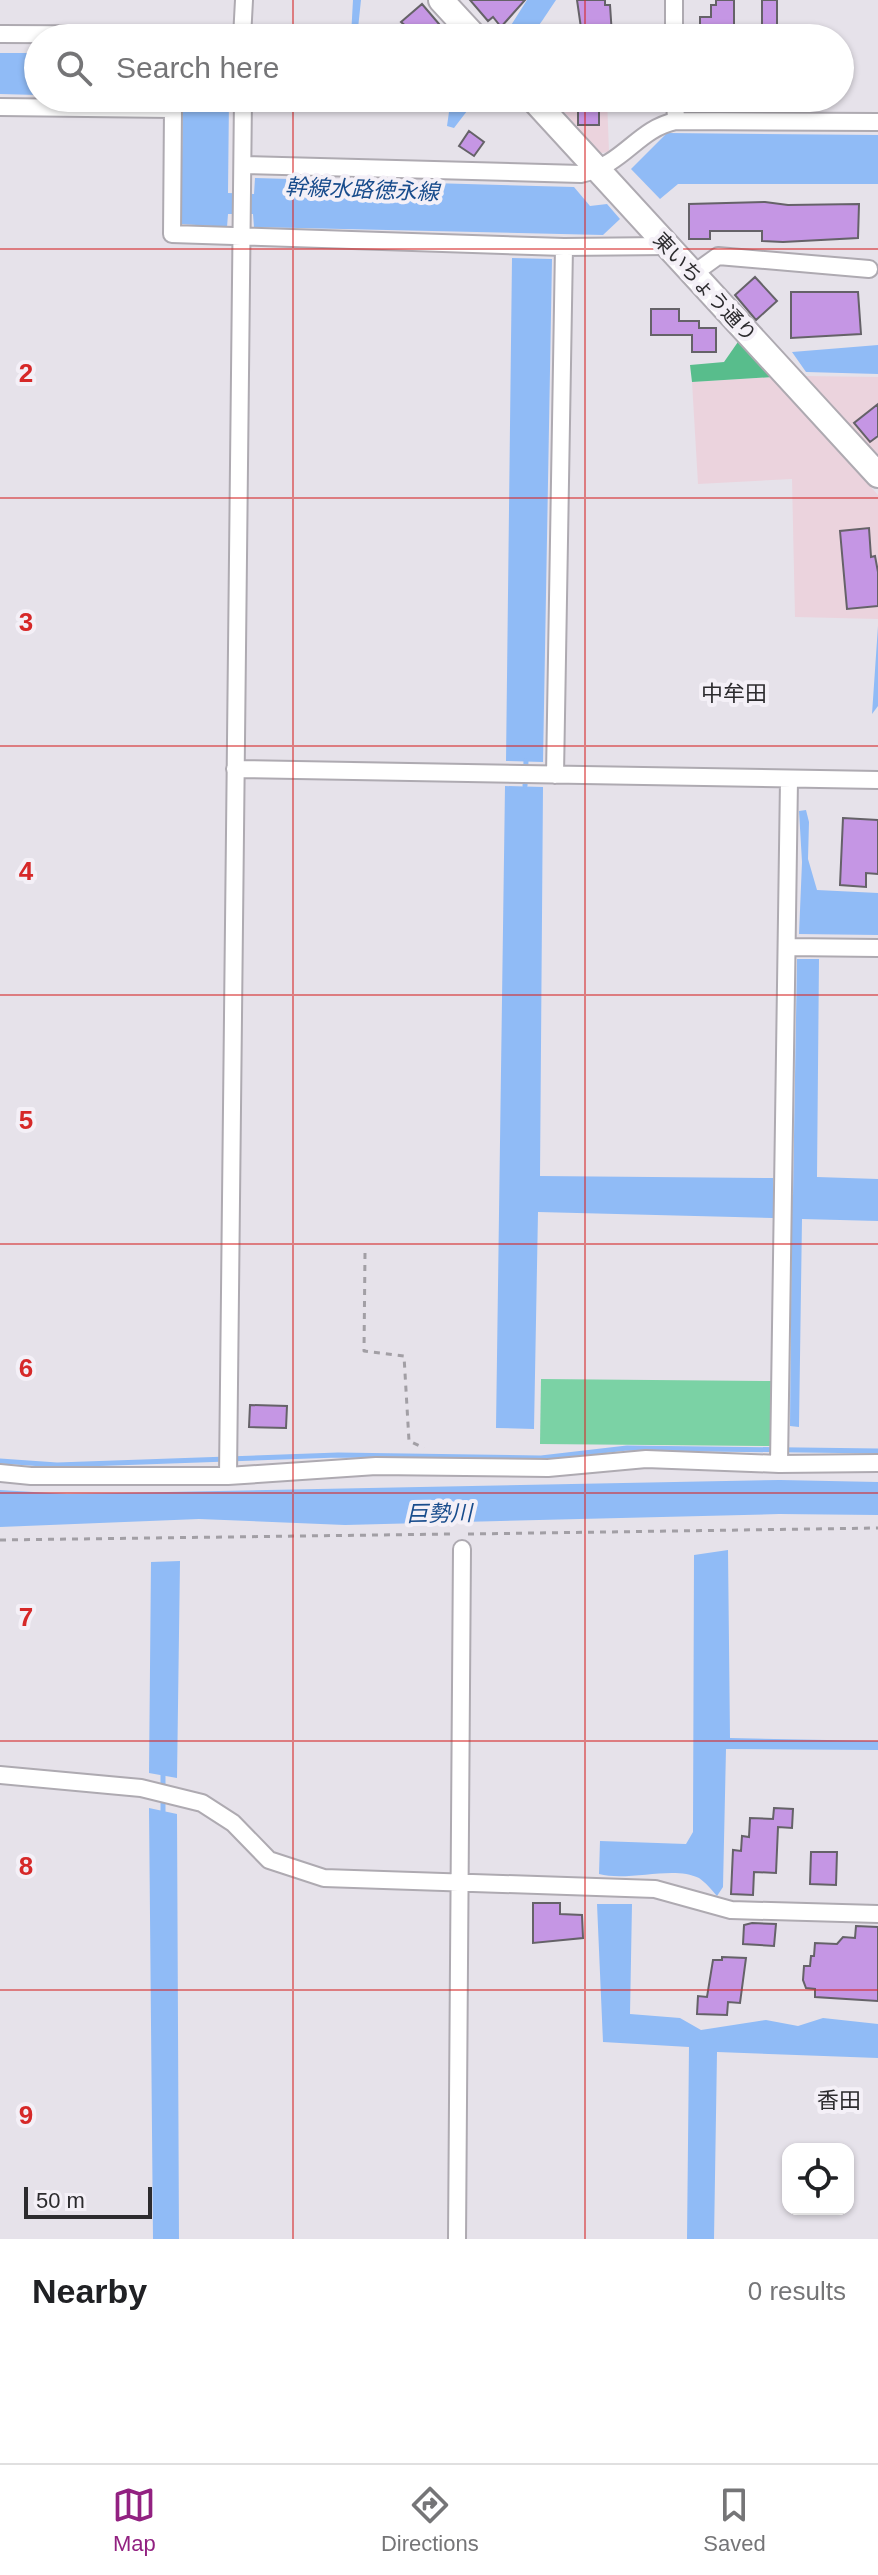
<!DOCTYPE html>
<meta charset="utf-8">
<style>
:root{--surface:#fff;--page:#f2f2f2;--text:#202124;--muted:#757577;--line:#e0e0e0;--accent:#922181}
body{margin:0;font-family:Arial,"Noto Sans JP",sans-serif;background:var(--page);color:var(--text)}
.controls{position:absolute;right:24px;bottom:24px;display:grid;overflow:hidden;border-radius:16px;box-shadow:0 2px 6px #0004}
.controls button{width:72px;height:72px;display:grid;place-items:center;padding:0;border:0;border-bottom:2px solid var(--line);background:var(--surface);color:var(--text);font:40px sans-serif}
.scale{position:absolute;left:24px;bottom:20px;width:128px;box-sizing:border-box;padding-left:8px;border:4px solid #2c2b2e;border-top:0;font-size:22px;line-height:28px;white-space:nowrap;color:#2c2b2e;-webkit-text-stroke:6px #f4f0f7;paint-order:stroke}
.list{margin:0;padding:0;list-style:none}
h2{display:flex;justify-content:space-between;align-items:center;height:104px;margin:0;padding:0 32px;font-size:34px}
h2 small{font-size:26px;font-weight:400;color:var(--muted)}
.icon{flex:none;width:44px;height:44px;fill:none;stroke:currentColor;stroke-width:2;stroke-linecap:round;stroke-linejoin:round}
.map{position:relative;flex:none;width:878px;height:2239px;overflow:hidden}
.search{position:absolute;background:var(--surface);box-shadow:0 2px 6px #0004;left:24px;right:24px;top:24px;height:88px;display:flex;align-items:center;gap:20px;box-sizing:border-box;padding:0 28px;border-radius:44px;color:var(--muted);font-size:30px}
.sheet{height:224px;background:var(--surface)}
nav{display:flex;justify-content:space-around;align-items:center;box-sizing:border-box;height:112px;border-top:2px solid var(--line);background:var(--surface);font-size:22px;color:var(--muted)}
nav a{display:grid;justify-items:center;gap:4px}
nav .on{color:var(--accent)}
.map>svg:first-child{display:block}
.commercial{fill:#ebd3dd}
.green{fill:#7bd2a5}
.forest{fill:#58bd8c}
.water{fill:#90bbf6}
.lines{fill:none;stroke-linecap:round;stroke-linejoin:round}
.stream{stroke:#90bbf6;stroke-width:5}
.building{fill:#c596e4;stroke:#656268;stroke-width:2}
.street-casing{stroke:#aeaab1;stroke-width:20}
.primary-casing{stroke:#aeaab1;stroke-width:28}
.path{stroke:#a29fa5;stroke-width:3;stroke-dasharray:6 6;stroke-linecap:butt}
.street{stroke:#fff;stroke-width:16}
.primary{stroke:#fff;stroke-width:24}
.grid{fill:none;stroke:#d62828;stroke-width:2;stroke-opacity:0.55}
.labels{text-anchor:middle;stroke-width:8;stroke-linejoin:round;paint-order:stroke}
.street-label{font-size:20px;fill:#2c2b2e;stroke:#f4f0f7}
.water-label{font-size:22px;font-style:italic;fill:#184c8c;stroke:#f4f0f7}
.neighbourhood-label{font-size:22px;fill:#2c2b2e;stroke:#f4f0f7}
.grid-label{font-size:26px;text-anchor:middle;font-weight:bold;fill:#d62828;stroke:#f4f0f7;stroke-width:8;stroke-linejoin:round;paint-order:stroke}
</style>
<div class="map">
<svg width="878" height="2239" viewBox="0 0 878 2239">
<rect width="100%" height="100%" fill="#e6e2ea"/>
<path class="commercial" d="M552 98H607L609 152 601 153Z
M805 376 878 377V461Z
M773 377 878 495V619L795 617 792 479 698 484 692 382Z"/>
<path class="green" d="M541 1379 775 1381 774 1446 540 1444Z"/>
<path class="forest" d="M740 339 773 377 692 382 690 365 724 362Z"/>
<path class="water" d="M353 0H361L357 38H344L351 36Z
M527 0H556C537 27 537 38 503 38Z
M0 53H38V95L0 94Z
M183 98H229L228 193 254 194 255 178 574 187 590 206 607 204 620 219 603 235 254 227 253 214H228L227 227 181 224Z
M451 98H477L454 128 447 126Z
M667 133 878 135V184H678L660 199 631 169Z
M512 258 552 259 543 762 506 761Z
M878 345V374L806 372 792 352Z
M878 626V706L872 714Z
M505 786 543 787 540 1176 773 1178V1196L793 1195 797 959H819L817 1177 878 1179V1221L802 1219 799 1427 790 1426 792 1200 774 1203 773 1218 538 1212 534 1429 496 1428Z
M806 810 809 822 808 859 817 890 878 893V935L799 934 802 862 799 811Z
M780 1480 878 1482V1515L779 1514 345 1525 199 1519 0 1527V1490L67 1494Z
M728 1550 730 1738 878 1741V1750L726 1749 723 1887 717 1896C712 1890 705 1882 699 1878 673 1865 629 1882 599 1874L600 1841 686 1844 693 1832 694 1555Z
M180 1561 177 1778 149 1773 151 1562Z
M149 1808 177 1814 179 2239H153Z
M597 1904H632L630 2014 680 2018 701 2030 766 2020 798 2026 823 2018 878 2024V2058L717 2052 714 2239H687L689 2047 603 2042Z"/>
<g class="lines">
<path class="stream" d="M525 786 526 761
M0 1461 57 1465 338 1455 541 1458 627 1448 878 1451
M163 1811V1775"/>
</g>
<path class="building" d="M470 0H525L501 27 493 17 488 21Z
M577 0H605V5H610L612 35H582Z
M716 0H734V32H728V38L700 36V17H711V5H716Z
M762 0H777V25H762Z
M422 4 451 38H420L401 22Z
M578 98H599V125H578Z
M469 131 484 142 474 156 459 146Z
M765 202 788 205 859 204 858 238 783 242 762 241V231H710V239H689V204Z
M755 277 777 301 756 320 735 295Z
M791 292H858L861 334 791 338Z
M651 309H679V321H699V328H716V352H692V335H651Z
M878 404V436L870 442 854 423Z
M869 528 871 557 875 556 878 572V606L847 609 840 531Z
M843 818 878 820V874L866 873V887L840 885Z
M250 1405 287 1406 286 1428 249 1427Z
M774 1808 793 1809 792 1828 778 1827 776 1873 754 1872 753 1895 731 1894 733 1850 741 1851 742 1836 749 1837 750 1818 773 1819Z
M811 1852H837L836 1885 810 1884Z
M533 1903H560V1914L582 1915 583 1938 533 1943Z
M752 1923 776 1924 774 1946 743 1944 744 1925Z
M856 1926 878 1927V2001L815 1997V1989L806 1988 803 1980 804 1966H810L811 1956H814L815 1943 837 1944 843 1937 855 1938Z
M722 1957 746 1958 740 2003 728 2002 727 2015 697 2014 698 1996 707 1997 713 1960H722Z"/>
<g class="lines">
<defs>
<path id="street" d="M674 0V38
M0 34 242 35
M242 38 244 0
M675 98 676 121
M0 107 173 109 172 234 564 247 667 246
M244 165 581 174C625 164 637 129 676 121L878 122
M693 274 718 256 869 269
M235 769 878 780
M555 775 564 247
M789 780 779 1464 878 1463
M788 947 878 948
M0 1473 31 1476H228L376 1466 548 1468 646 1459 779 1464
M228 1476 243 98
M0 1775 141 1788 202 1803 233 1823 269 1860 324 1878 655 1889 731 1910 878 1914
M457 2239 462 1549"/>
<path id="primary" d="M441 0 476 38
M532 98 878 475"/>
</defs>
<use href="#street" class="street-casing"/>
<use href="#primary" class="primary-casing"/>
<path class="path" d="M365 1253 364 1351 404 1356 409 1441 424 1448
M468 1534 878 1528
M0 1540 452 1534"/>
<use href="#street" class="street"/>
<use href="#primary" class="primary"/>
</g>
<path class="grid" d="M293 0V38M585 0V38M293 98V2239M585 98V2239M0 249H878M0 498H878M0 746H878M0 995H878M0 1244H878M0 1493H878M0 1741H878M0 1990H878"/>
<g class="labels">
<g class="street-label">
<text transform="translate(705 287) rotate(47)" y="7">東いちょう通り</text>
</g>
<g class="water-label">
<text transform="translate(362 189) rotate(2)" y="8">幹線水路徳永線</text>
<text transform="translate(439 1513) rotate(-1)" y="8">巨勢川</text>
</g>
<g class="neighbourhood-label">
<text x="734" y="701">中牟田</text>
<text x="839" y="2108">香田</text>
</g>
</g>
<g class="grid-label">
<text x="26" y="382">2</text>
<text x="26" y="631">3</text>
<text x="26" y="880">4</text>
<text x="26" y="1129">5</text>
<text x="26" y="1377">6</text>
<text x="26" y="1626">7</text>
<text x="26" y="1875">8</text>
<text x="26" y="2124">9</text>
</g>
</svg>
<div class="controls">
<button><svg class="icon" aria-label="locate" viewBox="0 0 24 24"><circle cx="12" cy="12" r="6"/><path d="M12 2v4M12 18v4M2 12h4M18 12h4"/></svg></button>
</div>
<div class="scale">50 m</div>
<div class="search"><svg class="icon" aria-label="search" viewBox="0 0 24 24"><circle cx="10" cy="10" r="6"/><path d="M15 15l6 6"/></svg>Search here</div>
</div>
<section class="sheet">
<h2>Nearby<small>0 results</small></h2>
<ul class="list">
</ul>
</section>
<nav>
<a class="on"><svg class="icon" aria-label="map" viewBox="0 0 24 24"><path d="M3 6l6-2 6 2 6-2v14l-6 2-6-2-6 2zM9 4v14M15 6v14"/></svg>Map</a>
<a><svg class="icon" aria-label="directions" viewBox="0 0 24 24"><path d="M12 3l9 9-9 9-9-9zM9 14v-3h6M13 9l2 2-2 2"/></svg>Directions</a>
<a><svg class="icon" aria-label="saved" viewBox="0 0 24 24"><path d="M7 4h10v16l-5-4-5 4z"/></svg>Saved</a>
</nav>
